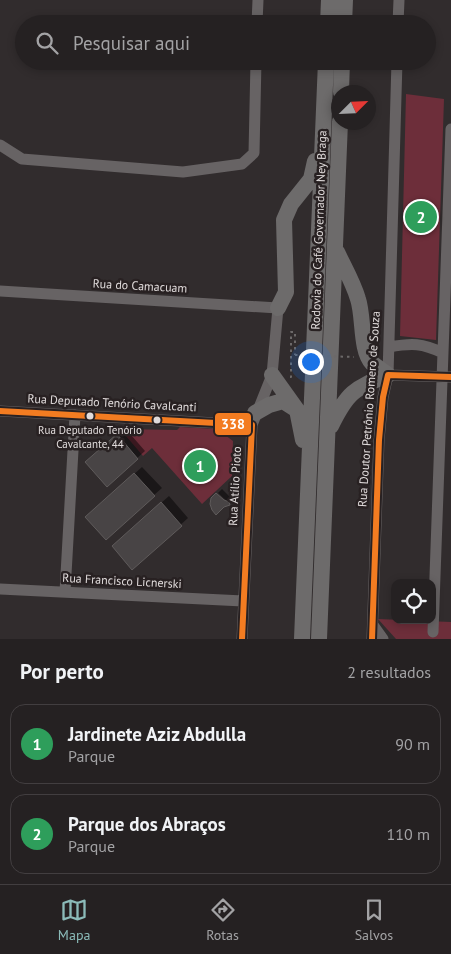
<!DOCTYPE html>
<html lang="pt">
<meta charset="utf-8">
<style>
:root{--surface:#252122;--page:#312e2f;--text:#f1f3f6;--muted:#a3a3a5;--line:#423e40;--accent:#8bbbb9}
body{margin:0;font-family:"PT Sans",sans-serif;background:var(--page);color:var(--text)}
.controls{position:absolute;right:15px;bottom:15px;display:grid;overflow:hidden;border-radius:10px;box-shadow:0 2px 8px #0003}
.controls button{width:45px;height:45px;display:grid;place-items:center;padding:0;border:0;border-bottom:1px solid var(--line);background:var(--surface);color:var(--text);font:25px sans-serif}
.compass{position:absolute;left:331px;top:85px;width:45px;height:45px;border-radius:50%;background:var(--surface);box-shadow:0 2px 8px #0003;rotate:66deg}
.you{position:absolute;left:310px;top:361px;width:18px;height:18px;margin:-12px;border:4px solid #fff;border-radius:50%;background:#1a73e8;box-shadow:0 0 0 8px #1a73e833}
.badge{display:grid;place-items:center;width:32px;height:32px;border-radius:50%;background:var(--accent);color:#fff;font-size:16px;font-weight:700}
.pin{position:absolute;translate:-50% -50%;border:2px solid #fff;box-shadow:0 1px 5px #0006}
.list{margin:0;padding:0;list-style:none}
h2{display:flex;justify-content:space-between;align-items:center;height:65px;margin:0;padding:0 20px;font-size:21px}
h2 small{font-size:16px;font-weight:400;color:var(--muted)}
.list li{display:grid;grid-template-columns:32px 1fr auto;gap:15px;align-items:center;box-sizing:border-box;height:80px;margin:0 10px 10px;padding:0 10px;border:1px solid var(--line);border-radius:15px}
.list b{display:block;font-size:19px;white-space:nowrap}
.list p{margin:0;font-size:16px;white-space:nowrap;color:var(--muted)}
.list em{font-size:16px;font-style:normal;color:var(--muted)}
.icon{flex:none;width:28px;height:28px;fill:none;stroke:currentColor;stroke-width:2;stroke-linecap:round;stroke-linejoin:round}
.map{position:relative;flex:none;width:451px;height:639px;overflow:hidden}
.search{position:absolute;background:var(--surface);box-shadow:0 2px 8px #0003;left:15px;right:15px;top:15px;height:55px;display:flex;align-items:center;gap:12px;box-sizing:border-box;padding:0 18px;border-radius:28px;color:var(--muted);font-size:19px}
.sheet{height:245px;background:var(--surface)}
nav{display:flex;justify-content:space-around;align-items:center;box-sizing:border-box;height:70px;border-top:1px solid var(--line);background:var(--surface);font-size:14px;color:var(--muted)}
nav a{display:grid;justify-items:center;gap:2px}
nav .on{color:var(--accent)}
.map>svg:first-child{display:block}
.green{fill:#6d2e3a}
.shadow{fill:#0007}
.building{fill:#484445;stroke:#5f5b5b}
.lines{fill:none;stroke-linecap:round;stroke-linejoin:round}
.path{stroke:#6c6969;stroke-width:2;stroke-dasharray:2.5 4;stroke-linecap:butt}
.minor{stroke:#676364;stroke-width:11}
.highway{stroke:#6d6b6b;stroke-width:16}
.path-bridge{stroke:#6c6969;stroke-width:2;stroke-dasharray:2.5 4;stroke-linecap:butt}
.bus-1-casing{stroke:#282122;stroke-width:10}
.bus-1{stroke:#f37c21;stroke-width:6}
.bus-dot{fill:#e0dbdb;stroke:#282122;stroke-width:2}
.labels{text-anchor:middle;stroke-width:5;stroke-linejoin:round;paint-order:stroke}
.bus-label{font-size:11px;fill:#e0dbdb;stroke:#282122}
.street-label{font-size:12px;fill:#e0dbdb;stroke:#282122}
.line-badge{stroke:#282122;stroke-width:2}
.badge-label{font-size:14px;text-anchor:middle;font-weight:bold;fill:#fff}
</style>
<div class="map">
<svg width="451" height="639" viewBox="0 0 451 639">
<rect width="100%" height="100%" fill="#312c2d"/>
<path class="green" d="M406 94 444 99 436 340 400 336Z
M180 427 217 429 233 441 232 476 202 504 152 448 143 456 120 429 177 430Z
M378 619 451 622V639H396Z"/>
<path class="shadow" d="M125 428 145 451 107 485 94 455Z
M142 467 162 488 154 495 94 510Z
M222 489 229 496 233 497 229 503 218 493Z
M169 496 188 518 133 568 120 539Z"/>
<path class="building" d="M117 434 138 459 107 487 85 462Z
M134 473 155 496 106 540 85 517Z
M216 493 224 500 229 502 230 505 224 507 216 515 212 510 210 504 211 498Z
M161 502 182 526 132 570 112 546Z"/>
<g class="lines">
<path class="path" d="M290 377H291V332H295V355"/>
<path class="minor" d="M257 24 258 0
M398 24 399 0
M0 145 22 159 183 172 242 164 254 153 256 61
M0 291 278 308 272 375 252 425 242 639
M389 347C412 343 422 343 443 353
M388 375 451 377
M0 411 252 425
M0 589 243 601
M65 592 75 415
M373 625 383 639
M433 632 451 129
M372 639 379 440 383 397 388 375 397 61"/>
<path class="highway" d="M328 24 329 0
M344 24 345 0
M341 92 342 61
M337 252C344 267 353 282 358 299 364 317 360 350 372 363 377 367 383 371 388 375
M278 308 286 292 284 220 291 204 311 179 315 161
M272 375 297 410 303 440
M255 413 269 405 283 401 297 410
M331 426C347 393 354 388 388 375
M302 639 326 61
M319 639 340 122"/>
<path class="path-bridge" d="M295 355 354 357"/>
<defs>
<path id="bus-1" d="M0 411 252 425 242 639
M372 639 379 440 383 397 388 375 451 377"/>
</defs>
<use href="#bus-1" class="bus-1-casing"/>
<use href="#bus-1" class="bus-1"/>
</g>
<g class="bus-dot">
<circle cx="90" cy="416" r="4.5"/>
<circle cx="157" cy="420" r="4.5"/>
</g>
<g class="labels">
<g class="bus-label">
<text x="90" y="434">Rua Deputado Tenório<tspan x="90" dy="14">Cavalcante, 44</tspan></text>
</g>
<g class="street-label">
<text transform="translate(319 230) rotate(-88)" y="4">Rodovia do Café Governador Ney Braga</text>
<text transform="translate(140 286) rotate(3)" y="4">Rua do Camacuam</text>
<text transform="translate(112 403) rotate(3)" y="4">Rua Deputado Tenório Cavalcanti</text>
<text transform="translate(369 409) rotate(-86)" y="4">Rua Doutor Petrônio Romero de Souza</text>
<text transform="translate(235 486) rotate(-87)" y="4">Rua Atílio Pioto</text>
<text transform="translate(122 581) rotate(3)" y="4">Rua Francisco Licnerski</text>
</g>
</g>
<rect class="line-badge" x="214" y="412" width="38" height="24" rx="5" fill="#f37c21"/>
<g class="badge-label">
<text x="233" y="429">338</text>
</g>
</svg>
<div class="controls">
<button><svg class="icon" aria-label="locate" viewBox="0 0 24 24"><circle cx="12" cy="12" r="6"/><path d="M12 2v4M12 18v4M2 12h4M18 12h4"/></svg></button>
</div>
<svg class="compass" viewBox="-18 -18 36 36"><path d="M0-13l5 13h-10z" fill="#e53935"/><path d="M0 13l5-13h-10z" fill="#a3a3a5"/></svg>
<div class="you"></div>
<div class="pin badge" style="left:200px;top:466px;background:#2e9e5b">1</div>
<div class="pin badge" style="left:421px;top:217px;background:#2e9e5b">2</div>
<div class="search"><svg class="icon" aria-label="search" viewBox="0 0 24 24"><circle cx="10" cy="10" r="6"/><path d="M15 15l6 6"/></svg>Pesquisar aqui</div>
</div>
<section class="sheet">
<h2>Por perto<small>2 resultados</small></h2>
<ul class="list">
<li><span class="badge" style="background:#2e9e5b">1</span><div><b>Jardinete Aziz Abdulla</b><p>Parque</p></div><em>90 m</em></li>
<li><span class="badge" style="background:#2e9e5b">2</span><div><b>Parque dos Abraços</b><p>Parque</p></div><em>110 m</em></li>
</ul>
</section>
<nav>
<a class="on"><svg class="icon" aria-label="map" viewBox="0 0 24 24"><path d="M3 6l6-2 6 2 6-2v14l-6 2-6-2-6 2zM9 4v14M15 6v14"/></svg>Mapa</a>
<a><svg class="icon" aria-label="directions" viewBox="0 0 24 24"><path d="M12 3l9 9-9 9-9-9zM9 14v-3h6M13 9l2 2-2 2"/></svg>Rotas</a>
<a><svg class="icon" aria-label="saved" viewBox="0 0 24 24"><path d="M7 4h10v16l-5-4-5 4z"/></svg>Salvos</a>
</nav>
